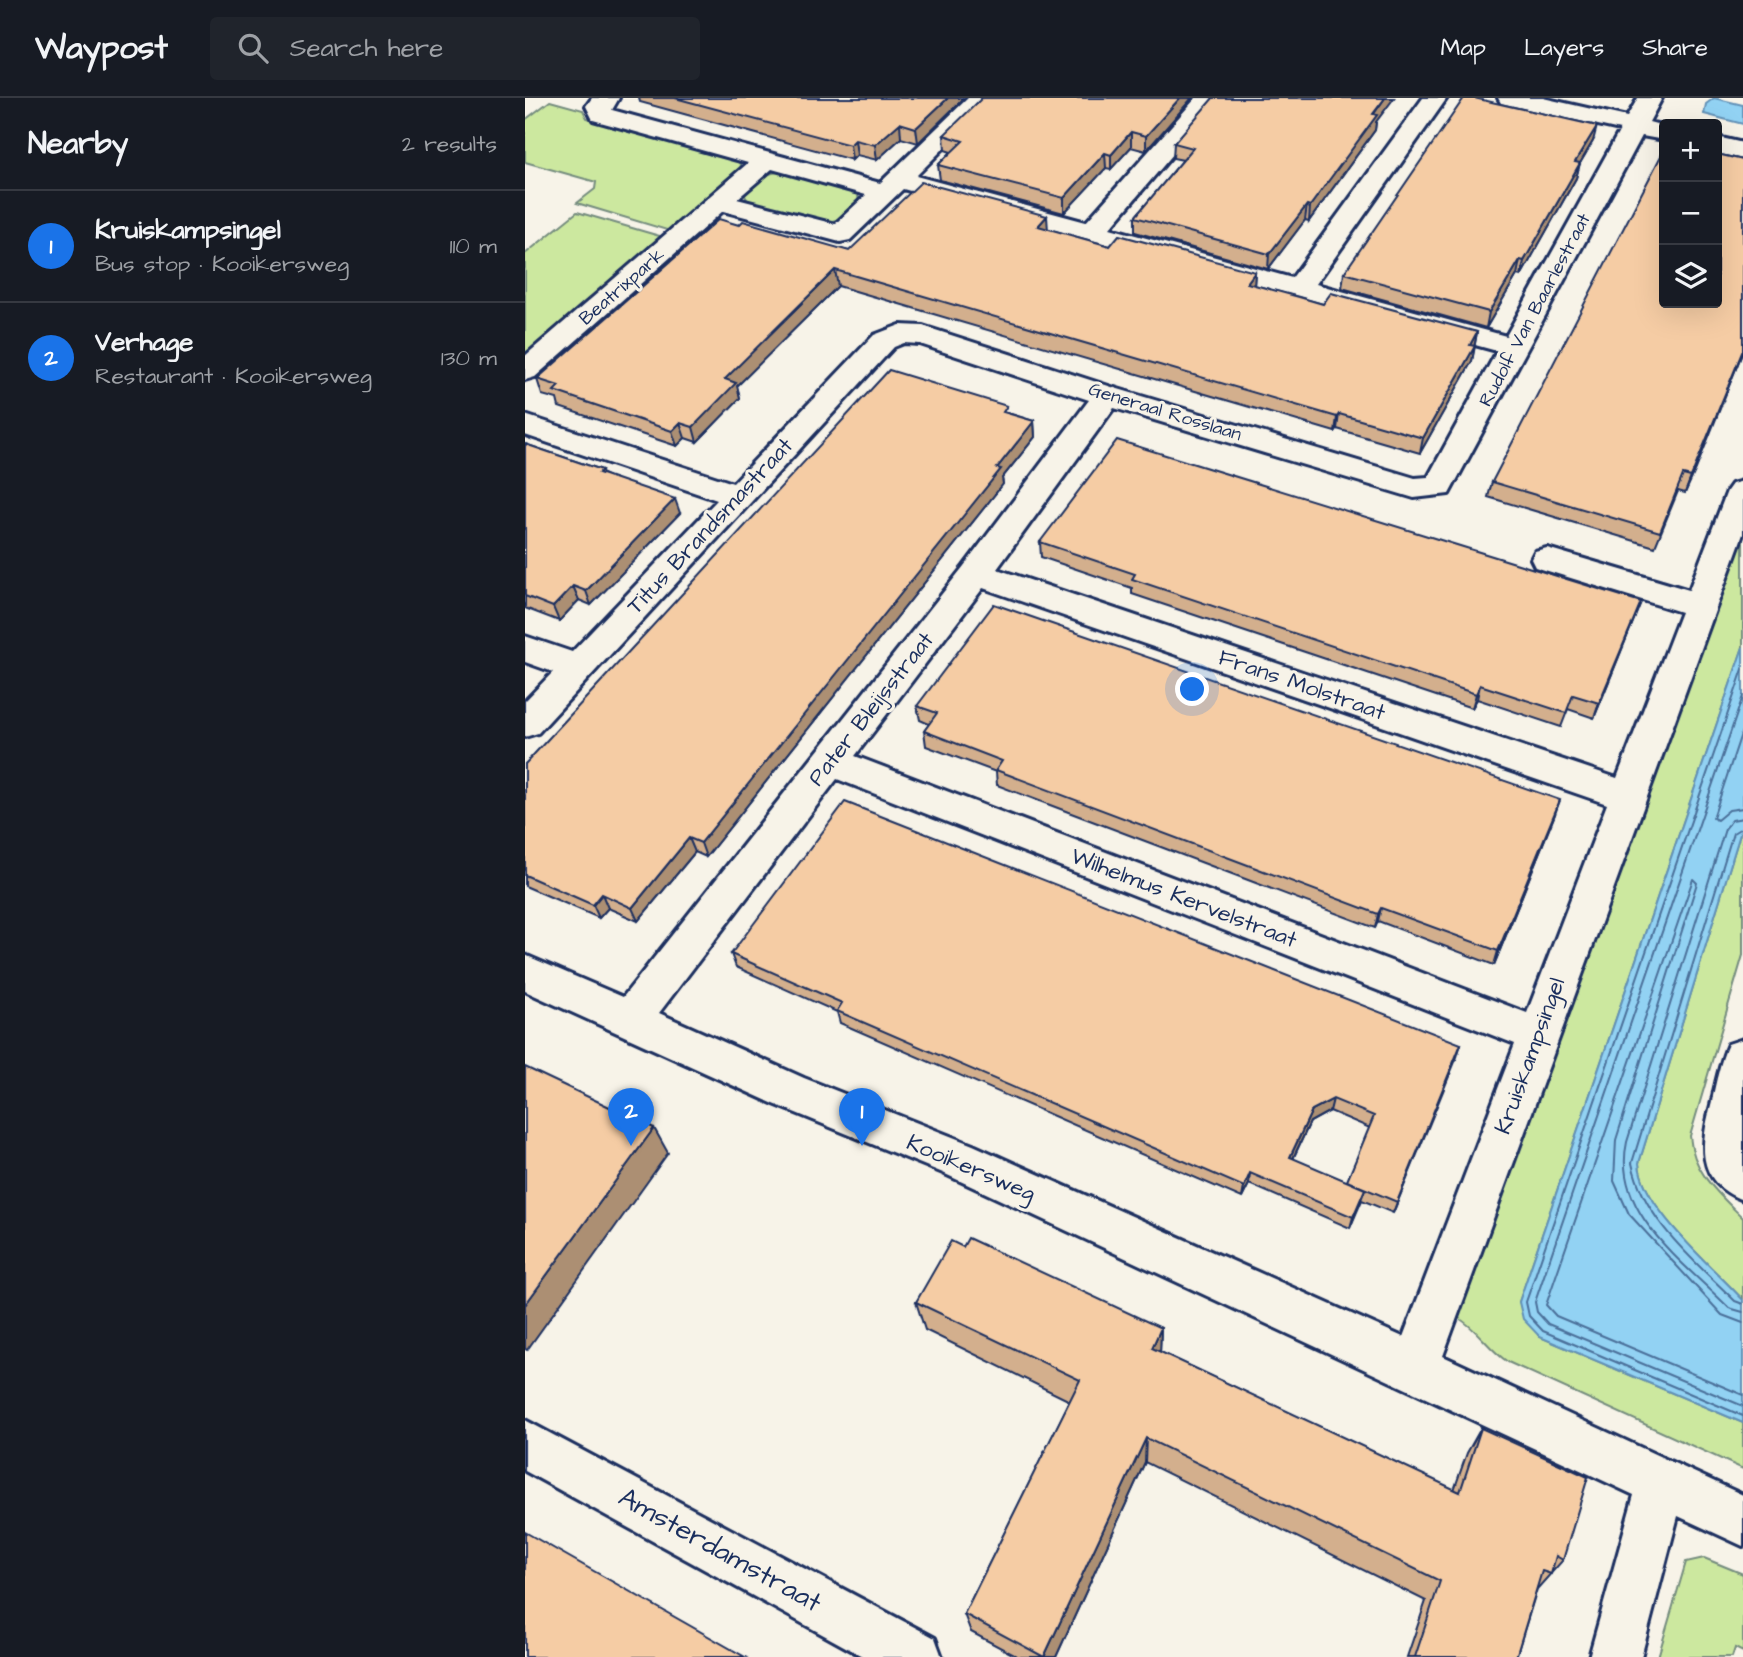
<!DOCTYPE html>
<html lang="en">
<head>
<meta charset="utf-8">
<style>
	:root { --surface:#171b24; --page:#20242c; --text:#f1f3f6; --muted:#9ea1a6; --line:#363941; --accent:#1a73e8 }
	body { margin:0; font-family:"Architects Daughter",sans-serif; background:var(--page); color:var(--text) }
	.controls { position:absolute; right:21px; top:21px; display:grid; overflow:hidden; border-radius:7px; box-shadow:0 7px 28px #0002 }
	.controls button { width:63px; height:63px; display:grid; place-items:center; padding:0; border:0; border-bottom:2px solid var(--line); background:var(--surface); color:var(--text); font:35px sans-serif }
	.you { position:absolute; left:668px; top:592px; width:24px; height:24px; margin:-18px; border:5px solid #fff; border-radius:50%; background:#1a73e8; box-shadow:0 0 0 10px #1a73e833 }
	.badge { display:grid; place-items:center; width:46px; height:46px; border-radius:50%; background:var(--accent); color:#fff; font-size:23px; font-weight:700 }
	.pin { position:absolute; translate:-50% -58px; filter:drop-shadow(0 2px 4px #0008) }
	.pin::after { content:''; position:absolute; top:37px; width:24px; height:21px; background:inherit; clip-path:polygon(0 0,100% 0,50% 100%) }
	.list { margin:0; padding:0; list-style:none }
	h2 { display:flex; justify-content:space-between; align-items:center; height:91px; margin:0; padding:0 28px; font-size:30px }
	h2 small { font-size:23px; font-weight:400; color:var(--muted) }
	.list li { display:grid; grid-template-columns:46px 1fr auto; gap:21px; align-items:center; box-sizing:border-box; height:112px; padding:0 28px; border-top:2px solid var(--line) }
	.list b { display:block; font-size:26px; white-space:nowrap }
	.list p { margin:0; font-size:23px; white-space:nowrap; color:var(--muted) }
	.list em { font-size:23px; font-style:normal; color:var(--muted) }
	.icon { flex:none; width:38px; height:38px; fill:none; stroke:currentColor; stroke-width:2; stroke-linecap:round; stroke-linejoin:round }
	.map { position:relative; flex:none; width:1218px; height:1559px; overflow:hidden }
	header { display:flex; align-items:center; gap:42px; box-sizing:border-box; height:98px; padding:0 35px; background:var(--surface); border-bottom:2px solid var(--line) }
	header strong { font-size:33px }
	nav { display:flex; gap:38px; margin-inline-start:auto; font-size:24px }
	.search { width:490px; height:63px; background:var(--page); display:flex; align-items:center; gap:18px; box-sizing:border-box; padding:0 24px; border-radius:7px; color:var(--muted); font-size:26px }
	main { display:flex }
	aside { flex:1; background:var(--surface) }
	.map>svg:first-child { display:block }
	.green { fill:#cce89f; stroke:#748c7e; stroke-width:2 }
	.water { fill:#92d2f3; stroke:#6291b7; stroke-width:2 }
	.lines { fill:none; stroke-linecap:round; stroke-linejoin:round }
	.shore { stroke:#4b709a; stroke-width:2 }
	.minor-casing { stroke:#1b2f5e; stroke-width:6 }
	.minor { fill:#f7f3e8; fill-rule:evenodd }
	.wall { fill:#d3af8d; stroke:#1b2f5e; stroke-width:2; fill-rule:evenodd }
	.shaded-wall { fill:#ac8f73; stroke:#1b2f5e; stroke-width:2 }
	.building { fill:#f5cca4; stroke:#1b2f5e; stroke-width:2 }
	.labels { text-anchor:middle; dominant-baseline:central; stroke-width:6; stroke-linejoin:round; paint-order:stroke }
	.far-street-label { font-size:19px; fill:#1b2f5e; stroke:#f7f3e8 }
	.street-label { font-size:23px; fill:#1b2f5e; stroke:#f7f3e8 }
	.near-street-label { font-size:28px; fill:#1b2f5e; stroke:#f7f3e8 }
</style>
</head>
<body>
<header>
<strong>Waypost</strong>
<div class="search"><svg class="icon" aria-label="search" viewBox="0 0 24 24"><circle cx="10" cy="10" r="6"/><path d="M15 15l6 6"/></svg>Search here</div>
<nav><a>Map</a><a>Layers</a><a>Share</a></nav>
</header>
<main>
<aside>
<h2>Nearby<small>2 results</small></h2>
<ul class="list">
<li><span class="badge">1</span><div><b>Kruiskampsingel</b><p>Bus stop · Kooikersweg</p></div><em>110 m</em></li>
<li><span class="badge">2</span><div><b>Verhage</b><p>Restaurant · Kooikersweg</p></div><em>130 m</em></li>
</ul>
</aside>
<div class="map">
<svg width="1218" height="1559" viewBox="0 0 1218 1559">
	<rect width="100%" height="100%" fill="#f7f3e8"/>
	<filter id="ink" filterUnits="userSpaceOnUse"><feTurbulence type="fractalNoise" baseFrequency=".0143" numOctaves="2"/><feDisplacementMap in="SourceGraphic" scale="14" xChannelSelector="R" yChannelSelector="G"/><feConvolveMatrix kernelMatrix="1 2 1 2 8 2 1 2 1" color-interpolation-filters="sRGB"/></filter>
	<g filter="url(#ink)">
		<!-- green -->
		<g class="green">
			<path d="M25,3L58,12L62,20L210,61L216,67L214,74L145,133L52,105L70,91L71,84L0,64V22Z"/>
			<path d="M253,74L326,93L333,97L334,106L321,119L304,124L223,103L219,96C224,83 240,76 253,74Z"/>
			<path d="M52,114L138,139L0,259V156Z"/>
			<path d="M1218,430V549L994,1204L1015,1239L1218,1325V1371L983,1264C963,1251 953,1231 932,1219Z"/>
			<path d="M1218,726V857L1165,1038C1168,1075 1194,1096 1218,1120V1202C1188,1169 1116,1109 1114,1065Z"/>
			<path d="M1179,1460L1218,1476V1554L1210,1550L1207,1559H1133L1161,1464Z"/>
		</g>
		<!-- water -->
		<g class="water">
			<path d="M1189,0L1218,7V26L1179,16L1181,6Z"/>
			<path d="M1218,549V726L1114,1065C1116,1109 1188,1169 1218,1202V1325L1015,1239L998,1221L994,1204Z"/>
		</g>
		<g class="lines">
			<!-- shore -->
			<g class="shore">
				<path d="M1218,571L1001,1204L1004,1218L1018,1233L1218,1318"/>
				<path d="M1218,598L1010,1204L1012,1214L1023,1226L1218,1308"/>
				<path d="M1218,630L1188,720L1192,722L1204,712L1218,710"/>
				<path d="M1218,720L1207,722L1200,731L1102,1044C1086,1115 1160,1165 1204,1210L1218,1214"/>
				<path d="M1218,729L1208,735L1107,1065C1119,1123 1170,1163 1210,1203L1218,1206"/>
				<path d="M1218,1225L1197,1217L1104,1116L1089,1083L1091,1042L1172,785L1168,781L1021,1207L1031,1218L1218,1297"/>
			</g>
			<defs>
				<g id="minor">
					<path d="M67,0H94L87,12L355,85L443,0H469L391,78L561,124L671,0H696L585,130L767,180L898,0H922L791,186L981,238L1095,32L976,5L973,0H1018L1102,19L1113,0H1137L1124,24L1139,28V42L1117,38L924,396L889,400L589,310L472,471L1092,680L1156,514L1010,469L1006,461L1010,453L1022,450L1164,492L1202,393L1207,386L1218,383V436L918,1258L1218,1397V1448L1153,1418L1116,1559H1064L1109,1397L418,1075L249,1006L0,893V857L98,899L439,468L564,302L395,246L379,245L369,249L13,635L0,639V603L28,574L0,564V538L47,554L192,402L0,337V317L208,385L349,237L375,227L398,228L593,291L890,380L903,379L972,253L378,91L325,142L315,144L198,113L10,279L0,282V258L223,65L68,22L61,8ZM247,71L341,97L310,126L212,101ZM458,490L1082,706L1002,915L330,658ZM312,681L990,946L878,1239L448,1047L279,980L134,915Z"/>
					<path d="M1192,39L1218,45V61L1192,55Z"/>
					<path d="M1218,941V1102C1169,1083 1176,1045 1187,1003C1191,984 1195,964 1203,946Z"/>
					<path d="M0,1322L410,1540L417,1559H339L0,1373Z"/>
				</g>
			</defs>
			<!-- minor casing -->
			<use href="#minor" class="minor-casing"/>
			<!-- minor -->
			<use href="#minor" class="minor"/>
		</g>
		<!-- wall -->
		<g class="wall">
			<path d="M114,0H439L393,45L376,40L352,62L332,57L327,62L115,4Z"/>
			<path d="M667,0L621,53L606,49L586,71L581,70L539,115L415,82L413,67L426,54L420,52L419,37Z"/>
			<path d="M851,24L850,32L784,123L780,122L743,171L610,134V119L658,62L648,60L649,45Z"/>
			<path d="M1068,43L1055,65L1051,80L996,178L992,177L961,230L817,190L819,175Z"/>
			<path d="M214,127L324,153L523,131L585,148L730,174L729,187L798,206L952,234L947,263L895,355L812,331L810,334L313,188L212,288L215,300L172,344L160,340L152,348L34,309L32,301L17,297L12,281Z"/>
			<path d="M1218,253L1160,395L1153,393L1130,449L963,399L967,384Z"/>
			<path d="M483,315L509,323L510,339L477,380L478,386L181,759L170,754L113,823L83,810L74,820L0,788V666Z"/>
			<path d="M0,346L77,372L78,376L155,415L66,507L54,502L34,523L0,510Z"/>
			<path d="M515,444L1110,519L1069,620L1043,611L1036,629L952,601L947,610L607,496V490L516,459Z"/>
			<path d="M392,608L1030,716L969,867L853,823L850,830L472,687L471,674L401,648L399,633L404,626L395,622Z"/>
			<path d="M206,856L936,946L868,1115L837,1102L825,1130L724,1086L717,1100L315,925L312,914L211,869ZM805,1013L845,1030L822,1084L768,1061L785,1024Z"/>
			<path d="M438,1149L636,1230L635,1254L929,1392L942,1355L956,1330L1038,1462L1012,1491L991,1559H882L901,1503L620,1364L531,1559H493L446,1534L439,1516L545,1303L400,1232L391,1204Z"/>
		</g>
		<!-- shaded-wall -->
		<g class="shaded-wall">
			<path d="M423,0H439L393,45L391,30Z"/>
			<path d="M655,0H667L621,53V38Z"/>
			<path d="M860,0H869L851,24L850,32L784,123L785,108Z"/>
			<path d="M375,25L376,40L352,62L350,47Z"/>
			<path d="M1072,28L1068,43L1047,79L1050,64Z"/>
			<path d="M606,34V49L586,71V57Z"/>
			<path d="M330,42L332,57L327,62L325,47Z"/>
			<path d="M580,55L581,70L539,115V100Z"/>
			<path d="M1055,65L1051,80L996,178L999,163Z"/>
			<path d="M782,107L780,122L743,171L744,156Z"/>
			<path d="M522,118L523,133L513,128Z"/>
			<path d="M995,162L992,177L961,230L964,214Z"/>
			<path d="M310,172L313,188L212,288L215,300L172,344L168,329L200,281Z"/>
			<path d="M730,174L729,189L722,185Z"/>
			<path d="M952,234L949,250L945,247Z"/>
			<path d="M950,248L947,263L895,355L898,340Z"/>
			<path d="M1218,253L1171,371L1160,395L1166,379Z"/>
			<path d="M814,316L812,331L810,334L812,319Z"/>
			<path d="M509,323L510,339L477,380L478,386L181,759L176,745Z"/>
			<path d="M155,325L160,340L152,348L147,333Z"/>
			<path d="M150,401L155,415L66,507L61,493Z"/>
			<path d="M48,488L54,502L34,523L28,509Z"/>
			<path d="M1116,504L1110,519L1069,620L1074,605Z"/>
			<path d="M955,587L952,601L947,610L951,596Z"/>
			<path d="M1035,702L1030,716L969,867L973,853Z"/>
			<path d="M164,740L170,754L113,823L107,810Z"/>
			<path d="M77,796L83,810L74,820L68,807Z"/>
			<path d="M856,810L853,823L850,830L853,816Z"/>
			<path d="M936,946L932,959L868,1115L872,1104Z"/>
			<path d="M808,1001L805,1013L785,1024L763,1071L765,1059L787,1012Z"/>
			<path d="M129,1030L143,1055L2,1252L0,1251V1207Z"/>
			<path d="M725,1075L724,1086L717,1100L719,1089Z"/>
			<path d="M840,1091L836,1102L825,1130L828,1119Z"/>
			<path d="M636,1230L635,1258L627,1250Z"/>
			<path d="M621,1340L620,1364L531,1559H519Z"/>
		</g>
		<!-- building -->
		<g class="building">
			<path d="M150,0H423L391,30L375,25L350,47L330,42L325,47Z"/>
			<path d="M457,0H655L621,38L606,34L586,57L580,55L539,100L413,67L438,43L419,37Z"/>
			<path d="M688,0H860L848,16L852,17L785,108L782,107L744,156L610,119L668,50L649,45Z"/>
			<path d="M939,0H949L1072,28L1050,64L1055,65L999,163L995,162L964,214L819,175Z"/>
			<path d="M1139,52V205H1192V56L1218,62V252L1166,379L1158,377L1135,434L967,384Z"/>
			<path d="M396,84L522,118L513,128L585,148L594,137L730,174L722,185L774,199L798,206L806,195L952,234L945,247L950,248L898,340L814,316L812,319L310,172L200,281L211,285L168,329L155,325L147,333L29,293L34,288L12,281L194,121L214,127L218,123L324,153Z"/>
			<path d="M364,272L482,308L478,314L509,323L472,370L476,371L176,745L164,740L107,810L77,796L68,807L0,777V666Z"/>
			<path d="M592,342L1116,504L1074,605L1048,597L1041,615L955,587L951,596L607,481L610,476L515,444Z"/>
			<path d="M0,346L77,372L74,375L150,401L61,493L48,488L28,509L0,498Z"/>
			<path d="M469,506L1035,702L973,853L856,810L853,816L471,672L477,663L399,633L412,615L392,608Z"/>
			<path d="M320,704L936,946L872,1104L822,1083L849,1018L808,1001L787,1012L765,1059L840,1091L828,1119L725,1075L719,1089L312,913L317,905L206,856Z"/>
			<path d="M0,969L129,1030L0,1207Z"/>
			<path d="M443,1140L636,1230L627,1250L935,1394L956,1330L1063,1379L1038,1462L1031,1458L1026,1476L1017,1473L991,1559H890L915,1483L621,1340L519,1559L439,1516L555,1282L391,1204L426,1143L438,1149Z"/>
			<path d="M0,1434L220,1559H0Z"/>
		</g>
	</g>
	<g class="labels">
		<!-- far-street labels -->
		<g class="far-street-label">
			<text transform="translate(97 189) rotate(-41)">Beatrixpark</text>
			<text transform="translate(1010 212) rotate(-62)">Rudolf Van Baarlestraat</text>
			<text transform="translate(640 314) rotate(17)">Generaal Rosslaan</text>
		</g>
		<!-- street labels -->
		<g class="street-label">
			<text transform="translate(185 428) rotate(-47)">Titus Brandsmastraat</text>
			<text transform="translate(777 587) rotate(19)">Frans Molstraat</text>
			<text transform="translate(346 611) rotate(-52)">Pater Bleijsstraat</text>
			<text transform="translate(659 800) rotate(21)">Wilhelmus Kervelstraat</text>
			<text transform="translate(1005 958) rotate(-70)">Kruiskampsingel</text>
			<text transform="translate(446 1070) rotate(23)">Kooikersweg</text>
		</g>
		<!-- near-street labels -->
		<g class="near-street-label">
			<text transform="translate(195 1452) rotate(29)">Amsterdamstraat</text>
		</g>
	</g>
</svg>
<div class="controls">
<button>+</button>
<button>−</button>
<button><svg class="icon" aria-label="layers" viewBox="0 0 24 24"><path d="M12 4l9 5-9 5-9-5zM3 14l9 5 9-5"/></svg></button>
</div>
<div class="you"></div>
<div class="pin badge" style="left:337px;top:1048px">1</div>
<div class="pin badge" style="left:106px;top:1048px">2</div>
</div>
</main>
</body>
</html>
